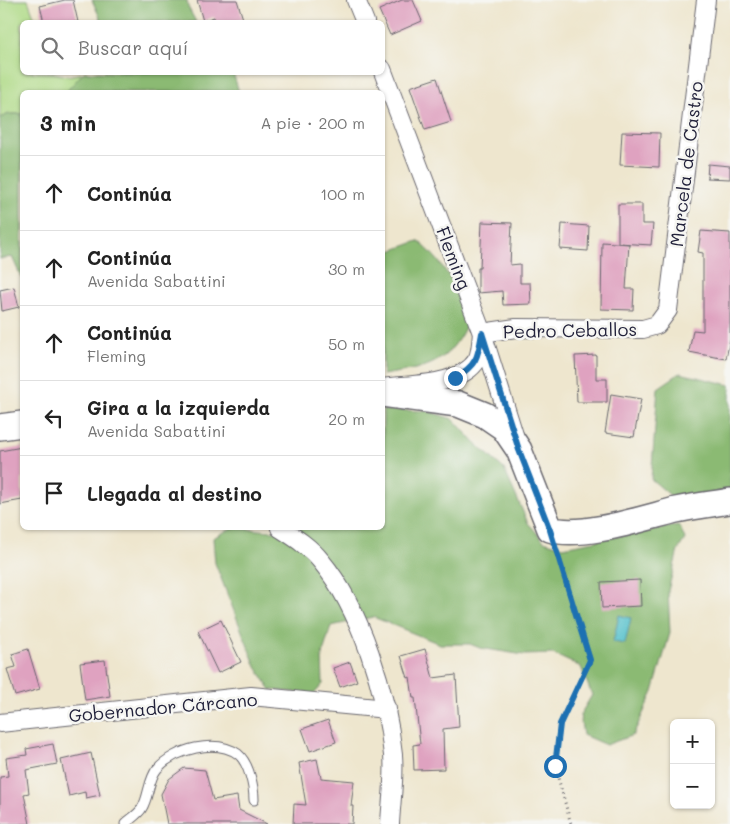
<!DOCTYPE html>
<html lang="es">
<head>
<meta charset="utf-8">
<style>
	:root { --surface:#fff; --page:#f6f6f6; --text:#222; --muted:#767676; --line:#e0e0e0 }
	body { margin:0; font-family:Mali,sans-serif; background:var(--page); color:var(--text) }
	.controls { position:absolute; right:15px; bottom:15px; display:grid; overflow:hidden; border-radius:8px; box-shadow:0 1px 4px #0004 }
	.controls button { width:45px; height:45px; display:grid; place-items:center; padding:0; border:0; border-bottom:1px solid var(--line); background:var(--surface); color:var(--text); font:25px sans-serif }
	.stop { position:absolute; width:15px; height:15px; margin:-11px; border:4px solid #1f6fb2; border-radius:50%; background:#fff }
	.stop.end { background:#1f6fb2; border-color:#fff; box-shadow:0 1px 5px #0008 }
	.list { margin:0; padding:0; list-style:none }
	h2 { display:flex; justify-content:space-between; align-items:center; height:65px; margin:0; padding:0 20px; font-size:21px }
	h2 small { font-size:16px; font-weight:400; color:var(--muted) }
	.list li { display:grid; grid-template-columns:32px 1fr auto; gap:15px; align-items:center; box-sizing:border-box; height:75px; padding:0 20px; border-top:1px solid var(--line) }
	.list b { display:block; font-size:19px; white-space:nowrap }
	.list p { margin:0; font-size:16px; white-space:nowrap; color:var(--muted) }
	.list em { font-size:16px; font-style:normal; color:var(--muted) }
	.icon { flex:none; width:28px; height:28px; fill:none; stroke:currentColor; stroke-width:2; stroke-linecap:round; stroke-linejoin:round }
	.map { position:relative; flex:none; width:730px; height:824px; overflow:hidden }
	.search { position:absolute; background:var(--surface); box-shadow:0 1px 4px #0004; left:20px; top:20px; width:365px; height:55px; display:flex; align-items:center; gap:12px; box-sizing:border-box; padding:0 18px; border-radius:8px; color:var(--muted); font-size:19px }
	.panel { position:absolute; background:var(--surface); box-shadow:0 1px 4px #0004; left:20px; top:90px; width:365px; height:440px; border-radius:8px }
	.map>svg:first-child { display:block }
	.green { fill:#afda86; stroke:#687e60 }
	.forest { fill:#8bba73; stroke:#566e57 }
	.water { fill:#54c1cc; stroke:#3b7284 }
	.building { fill:#dfa2c0 }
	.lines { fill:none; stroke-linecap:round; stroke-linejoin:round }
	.lane-casing { stroke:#69676e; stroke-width:11 }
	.street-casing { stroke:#69676e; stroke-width:20 }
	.secondary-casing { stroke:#69676e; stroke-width:28 }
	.path { stroke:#69676e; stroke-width:3; stroke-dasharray:1 4; stroke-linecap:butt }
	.lane { stroke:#fff; stroke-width:9 }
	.street { stroke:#fff; stroke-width:18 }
	.secondary { stroke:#fff; stroke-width:25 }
	.route { stroke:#1f6fb2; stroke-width:6 }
	.labels { text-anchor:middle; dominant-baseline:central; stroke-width:5; stroke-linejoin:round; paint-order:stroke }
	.street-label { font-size:18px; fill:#22223b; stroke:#f6f6f2 }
</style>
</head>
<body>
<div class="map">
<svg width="730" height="824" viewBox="0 0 730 824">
	<rect width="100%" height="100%" fill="#f6f6f2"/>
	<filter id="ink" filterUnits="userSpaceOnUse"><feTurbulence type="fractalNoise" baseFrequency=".02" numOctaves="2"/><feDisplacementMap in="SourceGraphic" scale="10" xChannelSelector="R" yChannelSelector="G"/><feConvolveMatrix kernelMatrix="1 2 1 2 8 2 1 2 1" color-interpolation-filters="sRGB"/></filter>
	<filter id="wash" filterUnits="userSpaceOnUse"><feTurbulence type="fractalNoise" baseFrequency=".0096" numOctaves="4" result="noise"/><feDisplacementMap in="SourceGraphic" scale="20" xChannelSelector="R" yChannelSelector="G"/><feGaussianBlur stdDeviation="1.12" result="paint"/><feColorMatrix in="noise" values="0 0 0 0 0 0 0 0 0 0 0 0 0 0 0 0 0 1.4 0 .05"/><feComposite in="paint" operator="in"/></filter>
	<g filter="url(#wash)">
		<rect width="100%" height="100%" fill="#eee6ce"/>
		<!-- green -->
		<path class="green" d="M0,0H28L36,22H22V72L54,73L67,76L84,73L66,92H22V114H9L0,118Z"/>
		<!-- forest -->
		<g class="forest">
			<path d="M92,0H187L188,7L196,22H102Z"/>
			<path d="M84,72L233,73L239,92H66Z"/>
			<path d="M9,114H22V279L12,257L0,259V118Z"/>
			<path d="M418,241C444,261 457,289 470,317C449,365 431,367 383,375L382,254Z"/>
			<path d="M680,373L730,385V491L677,501L651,479L658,388Z"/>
			<path d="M383,410L427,411L453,419L475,443L504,469L528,523L544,541L563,547L679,525L685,539L678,550L668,591L670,633L653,692L633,735L606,745L583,735L580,715L592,695L581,667L553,654L524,655L480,648L470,644H440L373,617L331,626L322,656L323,684L314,694L271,690L256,667L215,563L213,538L232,528L272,531L291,528H382Z"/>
		</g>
		<!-- water -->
		<path class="water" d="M619,615L631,618L625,644L613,642Z"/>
		<g id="blocks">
			<!-- building -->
			<g class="building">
				<path d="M65,0H73L78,22H44L40,6Z"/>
				<path d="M197,0H237L243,19L232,22H215L214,17L203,21Z"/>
				<path d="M402,0H413L422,21L390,35L379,10Z"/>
				<path d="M437,78L451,122L425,130L410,87Z"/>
				<path d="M622,132L660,133L659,167L620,165Z"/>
				<path d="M708,164L730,166V179L707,178Z"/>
				<path d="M618,204H642V224H653L651,245L618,243Z"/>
				<path d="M482,222L512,223L510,265L520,264V283H530L531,304L503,305L502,291L478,293V268H480Z"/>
				<path d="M562,224L589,226L588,251L560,249Z"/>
				<path d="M701,231L730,233V339L726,359L689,352L693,330L703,331V253L698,252Z"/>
				<path d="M602,242L629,244L626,289H634L633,310L601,309Z"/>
				<path d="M14,287L19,307L2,311L0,290Z"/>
				<path d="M596,355V379H607V402H577L575,356Z"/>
				<path d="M611,394L641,399L634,437L605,433Z"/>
				<path d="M22,447V500L0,504V451Z"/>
				<path d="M640,580L641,606L602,608L601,582Z"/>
				<path d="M221,620L241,662L218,673L198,631Z"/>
				<path d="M28,649L40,689L15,696L7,669L16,667L12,654Z"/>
				<path d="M425,649L433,678L456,675L459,727L443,729L444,769L414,770L413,745L420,744L415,698H413L410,677L408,678L401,656Z"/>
				<path d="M105,660L110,696L85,700L80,663Z"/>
				<path d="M350,662L357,681L340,687L333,668Z"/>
				<path d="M328,720L336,742L310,751L302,729Z"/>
				<path d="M53,744L57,764L26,770L29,793L24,794L30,824H0V777L8,776L6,758L27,755L26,749Z"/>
				<path d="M91,753L100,795L86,798L85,792L69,796L61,760Z"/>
				<path d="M317,759L321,778L354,781L351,806H353L352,824H293L294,804L306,805L299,763Z"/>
				<path d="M184,768L205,770L213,800L237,796L239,810L267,824H167L161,794L169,779Z"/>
			</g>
		</g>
	</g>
	<g filter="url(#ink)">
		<use href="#blocks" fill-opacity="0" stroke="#69676e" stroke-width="1"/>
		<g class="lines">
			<defs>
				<path id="lane" d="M125,824C130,819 139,814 142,808C149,797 148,780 157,769C174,749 216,738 238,754C249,763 254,787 254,800"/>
				<g id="street">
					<path d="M356,0L365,22"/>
					<path d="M382,69L482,333L515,438"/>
					<path d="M383,388C411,384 461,386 477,360C481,353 481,341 482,333L516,328L643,329L657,325L668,310L706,0"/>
					<path d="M280,528C294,537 310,547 321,561C361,609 387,694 393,755C395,778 391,802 390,824"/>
					<path d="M0,723L251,696L387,709"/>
				</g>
				<g id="secondary">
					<path d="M382,394L458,404L485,415L504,428L519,450L550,529C581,539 644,518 676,510C693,506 712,504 730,501"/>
					<path d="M0,427L22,424"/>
				</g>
			</defs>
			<!-- lane casing -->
			<use href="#lane" class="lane-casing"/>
			<!-- street casing -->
			<use href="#street" class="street-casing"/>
			<!-- secondary casing -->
			<use href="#secondary" class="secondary-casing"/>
			<!-- path -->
			<path class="path" d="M557,551L590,660L560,724L555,767L571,824"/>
			<!-- lane -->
			<use href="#lane" class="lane"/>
			<!-- street -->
			<use href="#street" class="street"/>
			<!-- secondary -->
			<use href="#secondary" class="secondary"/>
		</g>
	</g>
	<g class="lines" filter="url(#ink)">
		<!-- route -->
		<path class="route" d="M455,378C477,365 478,357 482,333L519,450L550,530L590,660L560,724L555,766"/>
	</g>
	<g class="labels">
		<!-- street labels -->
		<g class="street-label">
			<text transform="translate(686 164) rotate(-83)">Marcela de Castro</text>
			<text transform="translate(454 258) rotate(69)">Fleming</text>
			<text transform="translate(570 330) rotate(-1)">Pedro Ceballos</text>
			<text transform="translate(163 707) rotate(-5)">Gobernador Cárcano</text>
		</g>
	</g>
</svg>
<div class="controls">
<button>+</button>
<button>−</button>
</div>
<div class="stop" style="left:555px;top:766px"></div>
<div class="stop end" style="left:455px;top:378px"></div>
<div class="search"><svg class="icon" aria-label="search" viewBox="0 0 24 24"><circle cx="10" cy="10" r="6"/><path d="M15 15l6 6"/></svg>Buscar aquí</div>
<section class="panel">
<h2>3 min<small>A pie · 200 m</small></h2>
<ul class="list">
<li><svg class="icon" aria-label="ahead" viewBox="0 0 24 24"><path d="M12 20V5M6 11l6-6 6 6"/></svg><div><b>Continúa</b></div><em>100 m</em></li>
<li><svg class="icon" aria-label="ahead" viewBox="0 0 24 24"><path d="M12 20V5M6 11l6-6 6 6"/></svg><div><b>Continúa</b><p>Avenida Sabattini</p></div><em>30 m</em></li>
<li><svg class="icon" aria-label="ahead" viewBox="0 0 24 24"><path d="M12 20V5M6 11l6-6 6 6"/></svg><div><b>Continúa</b><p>Fleming</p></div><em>50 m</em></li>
<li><svg class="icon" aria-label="left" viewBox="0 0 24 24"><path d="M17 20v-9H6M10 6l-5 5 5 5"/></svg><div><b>Gira a la izquierda</b><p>Avenida Sabattini</p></div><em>20 m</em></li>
<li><svg class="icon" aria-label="arrive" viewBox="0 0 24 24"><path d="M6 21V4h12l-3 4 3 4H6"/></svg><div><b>Llegada al destino</b></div></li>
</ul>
</section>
</div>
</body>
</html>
